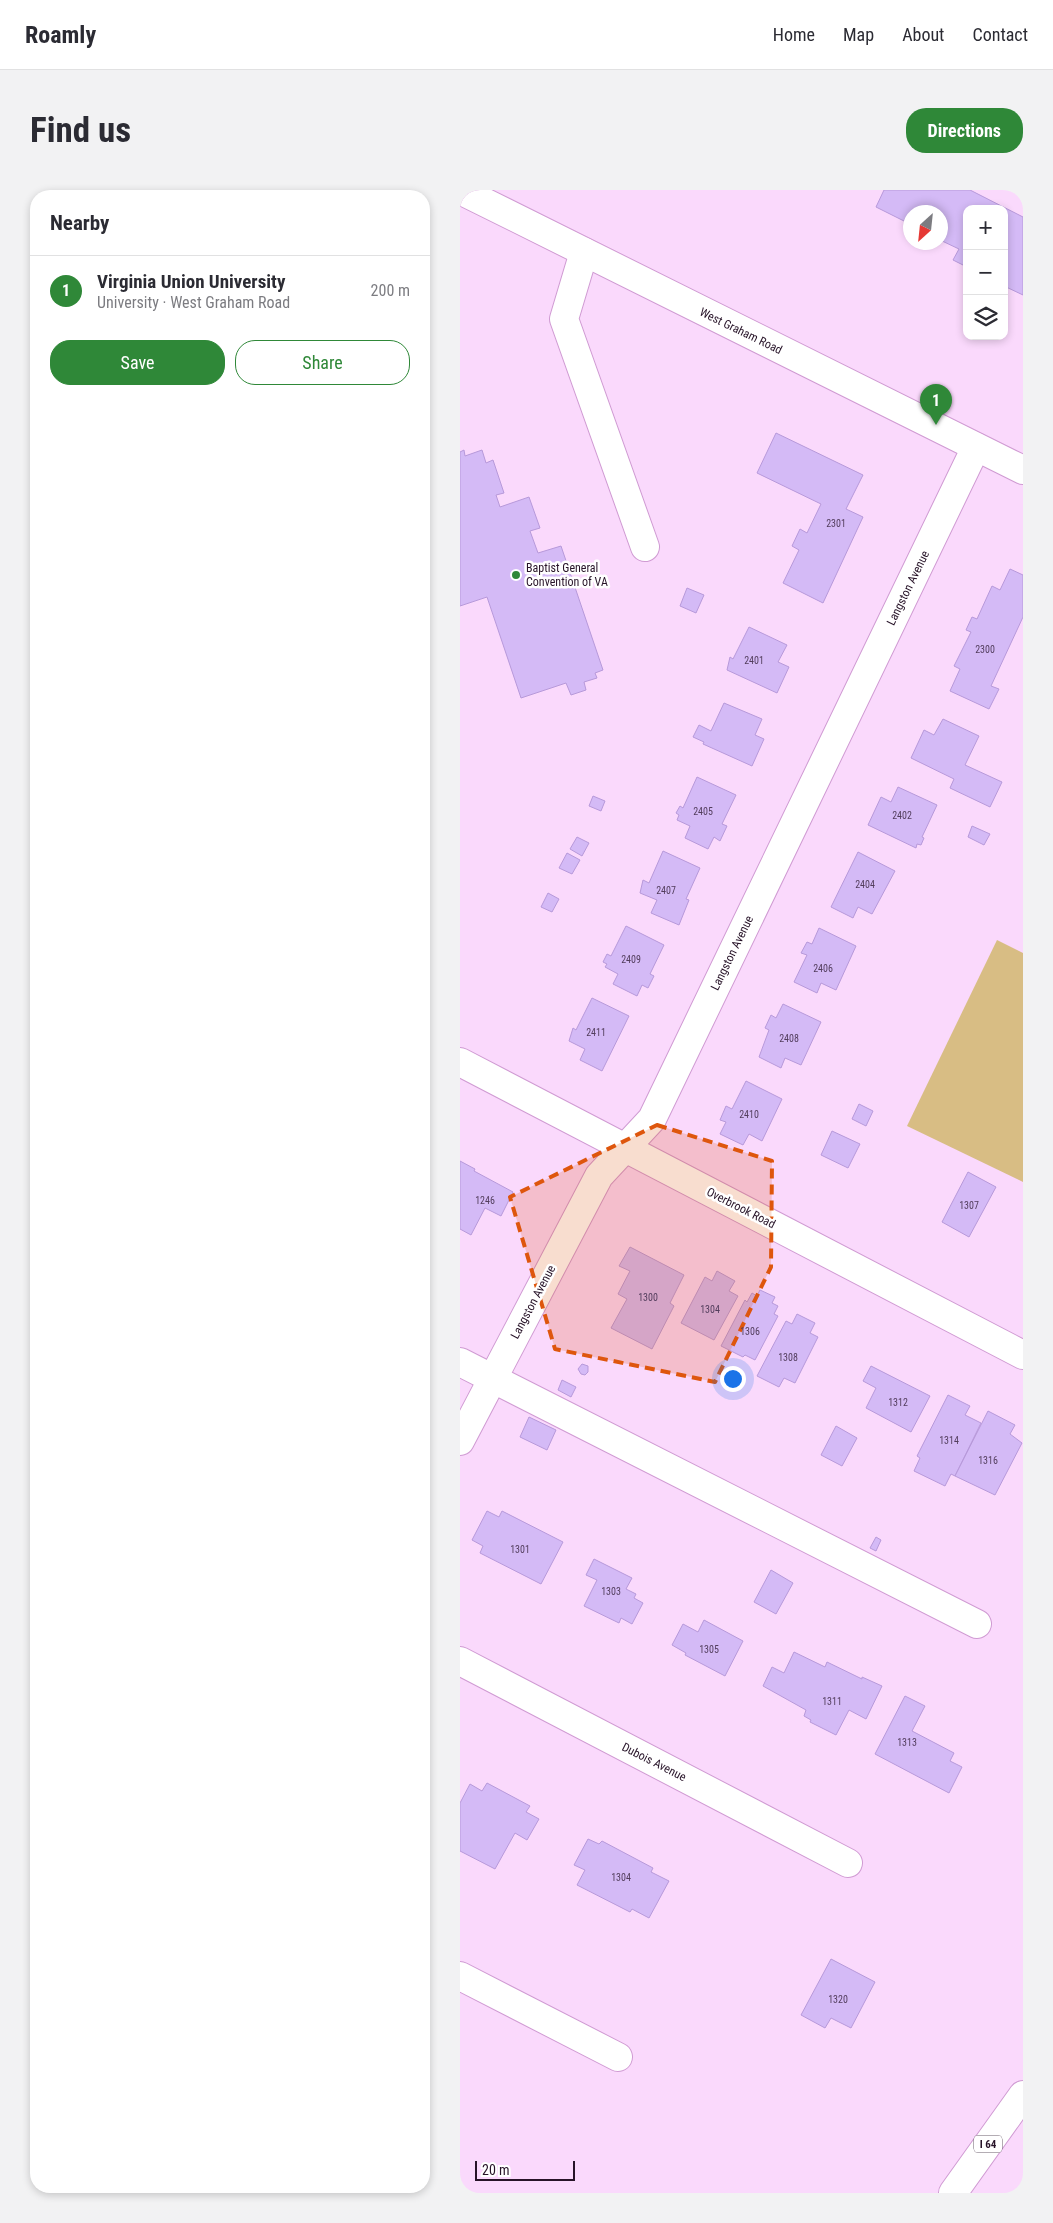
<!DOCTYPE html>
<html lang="en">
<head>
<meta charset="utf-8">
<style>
	:root { --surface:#fff; --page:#f2f2f3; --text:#2b2b33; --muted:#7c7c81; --line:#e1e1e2; --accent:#2f8838 }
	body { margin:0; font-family:"Roboto Condensed",sans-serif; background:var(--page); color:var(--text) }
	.controls { position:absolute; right:15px; top:15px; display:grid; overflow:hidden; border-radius:10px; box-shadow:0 2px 8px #0003 }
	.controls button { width:45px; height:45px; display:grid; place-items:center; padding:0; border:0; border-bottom:1px solid var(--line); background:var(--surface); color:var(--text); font:25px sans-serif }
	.compass { position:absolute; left:443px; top:15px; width:45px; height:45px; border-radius:50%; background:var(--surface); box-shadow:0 2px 8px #0003; rotate:207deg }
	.scale { position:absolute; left:15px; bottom:12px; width:100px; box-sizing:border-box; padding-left:5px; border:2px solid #271328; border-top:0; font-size:14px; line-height:18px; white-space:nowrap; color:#271328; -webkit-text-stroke:4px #fff; paint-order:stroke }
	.you { position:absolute; left:272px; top:1188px; width:18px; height:18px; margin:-12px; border:4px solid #fff; border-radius:50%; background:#1a73e8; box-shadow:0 0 0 8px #1a73e833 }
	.badge { display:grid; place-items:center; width:32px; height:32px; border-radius:50%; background:var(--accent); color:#fff; font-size:16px; font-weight:700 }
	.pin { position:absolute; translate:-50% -41px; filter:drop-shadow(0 1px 2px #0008) }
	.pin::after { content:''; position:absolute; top:26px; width:18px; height:15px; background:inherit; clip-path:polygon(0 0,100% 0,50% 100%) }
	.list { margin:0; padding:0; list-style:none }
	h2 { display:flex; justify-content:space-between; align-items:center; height:65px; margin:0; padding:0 20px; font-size:21px }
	h2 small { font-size:16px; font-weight:400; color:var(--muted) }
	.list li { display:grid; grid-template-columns:32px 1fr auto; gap:15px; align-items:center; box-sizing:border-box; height:70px; padding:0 20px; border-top:1px solid var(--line) }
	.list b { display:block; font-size:19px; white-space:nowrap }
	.list p { margin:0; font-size:16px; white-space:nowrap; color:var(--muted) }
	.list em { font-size:16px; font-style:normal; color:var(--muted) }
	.actions { display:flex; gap:10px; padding:15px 20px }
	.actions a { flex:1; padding:11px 0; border:1px solid var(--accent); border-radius:20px; text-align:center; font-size:18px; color:var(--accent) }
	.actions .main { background:var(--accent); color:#fff }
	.icon { flex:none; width:28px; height:28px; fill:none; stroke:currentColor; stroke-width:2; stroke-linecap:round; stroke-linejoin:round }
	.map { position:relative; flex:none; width:563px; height:2003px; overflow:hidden; border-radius:20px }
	header { display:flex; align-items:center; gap:30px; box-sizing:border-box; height:70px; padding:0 25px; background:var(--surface); border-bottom:1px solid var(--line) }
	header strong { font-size:24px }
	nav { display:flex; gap:28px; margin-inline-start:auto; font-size:18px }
	.intro { display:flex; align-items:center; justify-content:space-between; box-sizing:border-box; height:120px; padding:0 30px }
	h1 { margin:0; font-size:35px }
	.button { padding:12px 22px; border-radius:20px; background:var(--accent); color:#fff; font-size:18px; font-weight:700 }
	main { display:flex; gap:30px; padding:0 30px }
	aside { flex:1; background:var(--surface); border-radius:20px; box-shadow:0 2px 8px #0003 }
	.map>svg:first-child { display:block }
	.green { fill:#d8bd84 }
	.building { fill:#d4baf6; stroke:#b799da }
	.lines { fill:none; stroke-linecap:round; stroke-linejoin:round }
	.minor-casing { stroke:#d09bd3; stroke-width:30 }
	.highway-casing { stroke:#d09bd3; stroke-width:30 }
	.minor { stroke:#fff; stroke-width:28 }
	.highway { stroke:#fff; stroke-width:28 }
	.marked { fill:#de560d; fill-opacity:0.2; stroke:#de560d; stroke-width:4; stroke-dasharray:10 6; stroke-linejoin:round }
	.poi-dot { fill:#2f8838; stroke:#fff; stroke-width:2 }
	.labels { text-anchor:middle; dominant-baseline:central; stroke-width:5; stroke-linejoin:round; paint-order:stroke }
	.number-label { font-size:10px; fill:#523d5c }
	.shield { fill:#fff; stroke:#685a68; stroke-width:1 }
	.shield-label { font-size:11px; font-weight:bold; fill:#271328 }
	.street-label { font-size:12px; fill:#271328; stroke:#fff }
	.poi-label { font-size:12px; fill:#271328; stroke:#fff; text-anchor:start }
</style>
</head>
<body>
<header>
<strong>Roamly</strong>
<nav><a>Home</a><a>Map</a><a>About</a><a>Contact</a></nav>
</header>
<div class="intro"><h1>Find us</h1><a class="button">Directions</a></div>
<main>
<aside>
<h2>Nearby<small></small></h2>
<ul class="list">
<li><span class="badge">1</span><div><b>Virginia Union University</b><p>University · West Graham Road</p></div><em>200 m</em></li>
</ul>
<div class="actions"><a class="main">Save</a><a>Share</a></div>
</aside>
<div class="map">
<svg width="563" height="2003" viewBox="0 0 563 2003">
	<rect width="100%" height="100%" fill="#fad9fc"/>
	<!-- green -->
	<path class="green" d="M537,750L563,763V992L447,936Z"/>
	<!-- building -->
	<g class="building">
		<path d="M424,0H510L563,27V105L544,96V19H507V77L493,70L499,59L480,50V22H450V34L416,17Z"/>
		<path d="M316,243L403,285L386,319L403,327L363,413L323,393L339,360L332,356L340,339L347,343L361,314L297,283Z"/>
		<path d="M4,260L5,266L22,260L26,273L33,270L44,303L36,305L40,317L69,307L80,338L70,341L78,363L101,356L143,480L135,483L137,488L124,492L126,500L111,505L106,493L61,508L27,407L0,416V262Z"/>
		<path d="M550,379L563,385V427L531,496L539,499L529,519L490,501L500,479L494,476L511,442L506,440L512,427L517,429L532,396L540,400Z"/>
		<path d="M227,398L244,405L236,423L220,416Z"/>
		<path d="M289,437L327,455L318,472L329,477L317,503L267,480L270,467L273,469Z"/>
		<path d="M264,513L302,529L295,545L304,549L292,576L243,554L244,552L233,547L239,535L251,541Z"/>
		<path d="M483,529L519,546L505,575L542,592L530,617L490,598L494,589L451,568L464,540L474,545Z"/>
		<path d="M237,587L276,605L262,634L267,636L260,651L254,647L248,659L225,648L230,636L217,630L219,625L216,623L220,616L223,618Z"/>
		<path d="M438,597L477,615L462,647L464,648L461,655L457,654L456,658L408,635L421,607L431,612Z"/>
		<path d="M133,606L145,611L141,621L129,616Z"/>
		<path d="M512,636L530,644L524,655L508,647Z"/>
		<path d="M117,647L129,653L122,666L110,659Z"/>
		<path d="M203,661L240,678L226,709L229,710L219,735L191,723L197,710L180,703L183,690L189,693Z"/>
		<path d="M398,662L435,681L412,724L398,717L393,728L371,717Z"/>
		<path d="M107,663L120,670L112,684L99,678Z"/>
		<path d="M88,703L99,709L92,722L81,717Z"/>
		<path d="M166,736L204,755L190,784L194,786L188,798L182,795L177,806L153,794L158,784L145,777L147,774L143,772L147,764L151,766Z"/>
		<path d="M359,738L396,756L376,800L361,793L357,803L334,792L347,765L341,763L347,752L352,754Z"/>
		<path d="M132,808L169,826L142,881L120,870L125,859L109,851L113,838L116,840Z"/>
		<path d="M323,814L361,832L341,875L325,868L321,878L299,867L309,840L305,838L311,825L316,828Z"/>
		<path d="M286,891L322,909L302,951L289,944L283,955L260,944L266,932L260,930L266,916L272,919Z"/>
		<path d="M399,914L413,921L406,936L392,929Z"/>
		<path d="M372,941L400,954L388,978L361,965Z"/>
		<path d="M0,971L15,979L14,981L53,1002L41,1026L25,1018L11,1045L0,1039Z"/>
		<path d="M508,982L536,997L509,1047L482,1032Z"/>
		<path d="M170,1057L224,1085L210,1113L214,1116L192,1159L151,1138L167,1109L158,1104L170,1081L159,1076Z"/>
		<path d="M257,1081L275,1091L269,1101L278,1106L254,1150L221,1133L245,1087L252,1091Z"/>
		<path d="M300,1100L315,1107L312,1113L318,1116L314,1124L318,1126L295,1170L285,1165L283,1167L261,1156L285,1110L287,1112L292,1103L297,1106Z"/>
		<path d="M337,1124L355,1133L350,1143L358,1147L335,1193L324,1188L319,1197L297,1186L326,1131L332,1134Z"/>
		<path d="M122,1174L128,1176V1182L125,1185L121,1184L118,1179Z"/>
		<path d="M411,1176L470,1206L451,1242L406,1218L416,1198L403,1191Z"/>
		<path d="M102,1190L116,1197L111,1207L98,1200Z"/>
		<path d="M488,1205L510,1216L505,1225L521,1233L495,1286L491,1284L485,1296L454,1281L460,1268L457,1266Z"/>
		<path d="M528,1221L555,1235L550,1244L562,1253L535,1305L495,1286Z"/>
		<path d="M69,1227L96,1240L87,1260L60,1247Z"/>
		<path d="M376,1236L397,1248L382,1276L361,1265Z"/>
		<path d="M27,1321L39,1327L42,1321L103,1352L81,1394L20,1363L23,1356L12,1350Z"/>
		<path d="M416,1347L421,1350L416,1361L410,1358Z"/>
		<path d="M134,1369L172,1388L166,1399L176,1404L174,1408L183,1413L172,1434L161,1428L159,1433L124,1416L137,1390L126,1385Z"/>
		<path d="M311,1380L333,1393L316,1424L294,1412Z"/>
		<path d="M244,1430L283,1451L265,1486L225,1465L226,1463L212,1455L223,1434L238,1442Z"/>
		<path d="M334,1462L365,1477L367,1472L402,1489V1487L422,1496L406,1529L389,1520L376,1545L350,1532L351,1530L344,1526L346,1520L303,1496L312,1477L324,1483Z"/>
		<path d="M445,1506L465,1516L452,1541L494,1563L490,1571L502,1577L489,1603L415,1564Z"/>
		<path d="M27,1593L70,1616L66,1622L79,1629L67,1650L55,1643L35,1679L0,1661V1613L10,1594L22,1601Z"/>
		<path d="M128,1649L139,1654L142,1651L193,1678L191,1682L209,1691L189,1728L172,1719L170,1722L117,1695L125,1680L114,1675Z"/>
		<path d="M371,1769L415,1792L391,1838L371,1828L365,1838L341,1825Z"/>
	</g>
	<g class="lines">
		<defs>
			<g id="minor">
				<path d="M0,0L563,280"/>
				<path d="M124,62L104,129L185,357"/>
				<path d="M0,872L563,1165"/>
				<path d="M0,1172L517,1434"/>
				<path d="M0,1251L139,986L192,929L516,257"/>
				<path d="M0,1471L388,1673"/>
				<path d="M0,1786L158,1867"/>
			</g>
			<path id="highway" d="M493,2003L563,1905"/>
		</defs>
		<!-- minor casing -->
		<use href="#minor" class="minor-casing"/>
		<!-- highway casing -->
		<use href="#highway" class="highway-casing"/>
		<!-- minor -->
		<use href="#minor" class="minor"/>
		<!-- highway -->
		<use href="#highway" class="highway"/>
	</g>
	<!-- marked area -->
	<path class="marked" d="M197,935L312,971L311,1077L255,1192L95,1159L50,1007Z"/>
	<!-- markers -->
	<circle class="poi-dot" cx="56" cy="385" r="5"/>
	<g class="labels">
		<!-- number labels -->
		<g class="number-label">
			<text x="376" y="333">2301</text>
			<text x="525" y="459">2300</text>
			<text x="294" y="470">2401</text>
			<text x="243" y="621">2405</text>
			<text x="442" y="625">2402</text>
			<text x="405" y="694">2404</text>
			<text x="206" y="700">2407</text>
			<text x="171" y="769">2409</text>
			<text x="363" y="778">2406</text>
			<text x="136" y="842">2411</text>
			<text x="329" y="848">2408</text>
			<text x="289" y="924">2410</text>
			<text x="25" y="1010">1246</text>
			<text x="509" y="1015">1307</text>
			<text x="188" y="1107">1300</text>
			<text x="250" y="1119">1304</text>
			<text x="290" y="1141">1306</text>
			<text x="328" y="1167">1308</text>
			<text x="438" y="1212">1312</text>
			<text x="489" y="1250">1314</text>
			<text x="528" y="1270">1316</text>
			<text x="60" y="1359">1301</text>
			<text x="151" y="1401">1303</text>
			<text x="249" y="1459">1305</text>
			<text x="372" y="1511">1311</text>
			<text x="447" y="1552">1313</text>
			<text x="161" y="1687">1304</text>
			<text x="378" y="1809">1320</text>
		</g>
		<!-- shield labels -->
		<rect class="shield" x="514" y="1945.5" width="28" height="17" rx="4"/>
		<g class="shield-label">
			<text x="528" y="1954">I 64</text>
		</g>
		<!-- street labels -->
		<g class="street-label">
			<text transform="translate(281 141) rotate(26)">West Graham Road</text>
			<text transform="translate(448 398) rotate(-64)">Langston Avenue</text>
			<text transform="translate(272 763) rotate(-64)">Langston Avenue</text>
			<text transform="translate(281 1018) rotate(27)">Overbrook Road</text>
			<text transform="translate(73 1112) rotate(-62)">Langston Avenue</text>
			<text transform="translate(194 1572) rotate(27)">Dubois Avenue</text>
		</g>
		<!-- poi labels -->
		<g class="poi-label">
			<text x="66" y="378">Baptist General<tspan x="66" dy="14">Convention of VA</tspan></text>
		</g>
	</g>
</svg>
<div class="controls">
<button>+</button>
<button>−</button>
<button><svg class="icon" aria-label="layers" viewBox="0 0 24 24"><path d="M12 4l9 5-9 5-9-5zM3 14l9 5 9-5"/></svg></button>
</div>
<svg class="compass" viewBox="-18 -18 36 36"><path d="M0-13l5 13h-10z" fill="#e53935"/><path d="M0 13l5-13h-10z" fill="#7c7c81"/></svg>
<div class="scale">20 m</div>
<div class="you"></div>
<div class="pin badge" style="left:476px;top:235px">1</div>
</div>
</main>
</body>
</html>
